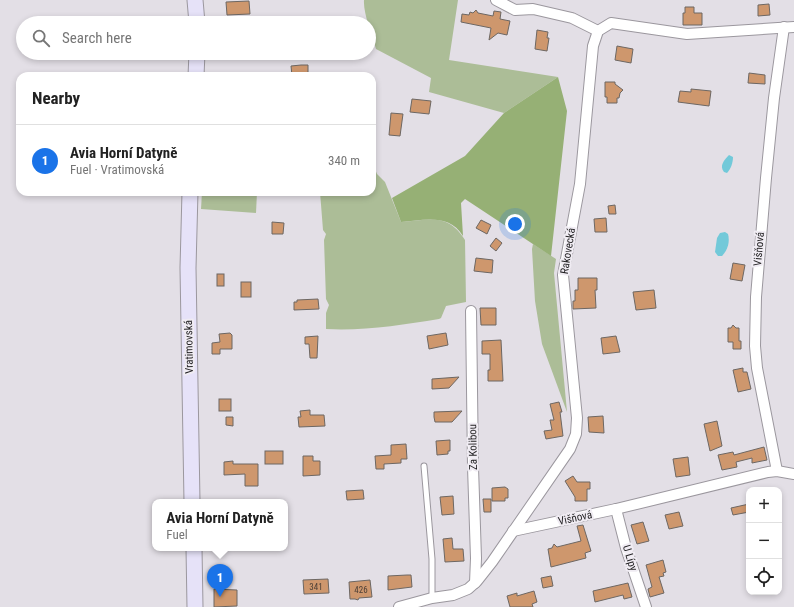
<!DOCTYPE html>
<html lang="en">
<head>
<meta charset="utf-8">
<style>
	:root { --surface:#fff; --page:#f2f2f2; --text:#222; --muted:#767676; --line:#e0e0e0; --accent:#1a73e8 }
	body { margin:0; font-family:"Roboto Condensed",sans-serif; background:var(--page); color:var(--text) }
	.controls { position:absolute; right:12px; bottom:12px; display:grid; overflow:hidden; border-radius:8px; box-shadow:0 2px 6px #0003 }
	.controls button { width:36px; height:36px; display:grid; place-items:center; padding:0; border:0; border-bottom:1px solid var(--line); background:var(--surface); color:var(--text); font:20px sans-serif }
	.you { position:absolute; left:515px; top:224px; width:14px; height:14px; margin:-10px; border:3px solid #fff; border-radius:50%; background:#1a73e8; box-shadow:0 0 0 6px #1a73e833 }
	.badge { display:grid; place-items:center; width:26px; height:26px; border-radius:50%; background:var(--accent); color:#fff; font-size:13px; font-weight:700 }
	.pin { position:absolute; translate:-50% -33px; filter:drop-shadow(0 1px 2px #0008) }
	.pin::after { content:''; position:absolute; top:21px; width:14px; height:12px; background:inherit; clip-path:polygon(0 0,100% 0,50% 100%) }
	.popup { position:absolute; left:152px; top:499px; width:136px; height:52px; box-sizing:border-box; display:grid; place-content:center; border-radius:8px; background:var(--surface); filter:drop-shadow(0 1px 3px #0005); font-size:13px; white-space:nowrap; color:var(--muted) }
	.popup b { font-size:15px; color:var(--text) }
	.popup::after { content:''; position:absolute; left:50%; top:100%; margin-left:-8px; border:8px solid transparent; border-top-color:var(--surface) }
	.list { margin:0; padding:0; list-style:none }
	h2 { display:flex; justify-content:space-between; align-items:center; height:52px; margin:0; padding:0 16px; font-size:17px }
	h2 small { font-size:13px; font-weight:400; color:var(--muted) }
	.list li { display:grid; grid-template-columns:26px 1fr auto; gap:12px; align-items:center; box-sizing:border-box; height:72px; padding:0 16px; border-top:1px solid var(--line) }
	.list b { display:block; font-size:15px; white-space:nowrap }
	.list p { margin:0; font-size:13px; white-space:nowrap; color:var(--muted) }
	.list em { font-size:13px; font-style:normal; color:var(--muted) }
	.icon { flex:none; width:22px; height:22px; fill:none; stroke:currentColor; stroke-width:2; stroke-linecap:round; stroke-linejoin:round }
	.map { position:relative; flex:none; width:794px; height:607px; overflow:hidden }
	.search { position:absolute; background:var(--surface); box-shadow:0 2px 6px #0003; left:16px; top:16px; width:360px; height:44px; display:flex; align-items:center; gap:10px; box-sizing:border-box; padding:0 14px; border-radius:22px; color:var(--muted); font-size:15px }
	.panel { position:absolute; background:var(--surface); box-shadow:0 2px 6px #0003; left:16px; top:72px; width:360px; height:124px; border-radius:12px }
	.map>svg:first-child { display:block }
	.green { fill:#acbd97 }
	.forest { fill:#96b075 }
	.water { fill:#72c9d9 }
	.building { fill:#ce976d; stroke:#6d6763 }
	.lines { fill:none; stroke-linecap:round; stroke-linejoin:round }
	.service-casing { stroke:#9b979e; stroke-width:7 }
	.minor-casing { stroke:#9b979e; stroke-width:12 }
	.secondary-casing { stroke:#9b979e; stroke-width:17 }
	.service { stroke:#fff; stroke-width:5 }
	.minor { stroke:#fff; stroke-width:10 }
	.secondary { stroke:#e6e2f8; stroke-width:15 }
	.labels { text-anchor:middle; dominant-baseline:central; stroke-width:4; stroke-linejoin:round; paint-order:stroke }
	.number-label { font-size:9px; fill:#4e4037 }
	.street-label { font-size:11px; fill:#242325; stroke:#f0ecf3 }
</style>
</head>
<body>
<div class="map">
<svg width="794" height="607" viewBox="0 0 794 607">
	<rect width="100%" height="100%" fill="#e3dfe6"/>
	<!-- green -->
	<g class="green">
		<path d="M364,0H458L449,60L558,77L504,113L429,92L431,78L376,49C372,35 363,13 364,0Z"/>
		<path d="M372,162L377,174L385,182L401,222C428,220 448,212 465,240L466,301V302L446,306L441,318L439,319C402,325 364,331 326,329V313L329,305L326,299L324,240L326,234L323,230L320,192H372Z"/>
		<path d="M202,192H257L256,213L201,209Z"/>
		<path d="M533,244L556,259L554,273L567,412L542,344L535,301L532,249Z"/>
	</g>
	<!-- forest -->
	<path class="forest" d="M558,77L567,111L551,256L465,199L461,203L463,236C449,213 424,220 401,222L392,198L465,156L504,113Z"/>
	<!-- water -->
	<g class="water">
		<path d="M729,155L733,157C733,162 731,169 727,173L724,172C719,166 724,160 729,155Z"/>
		<path d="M725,232L728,234C730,241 728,250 722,256H718L715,252L717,238L720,233Z"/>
	</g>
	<!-- building -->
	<g class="building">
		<path d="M249,1L250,14L227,15L226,2Z"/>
		<path d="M769,4L770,15L758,16V5Z"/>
		<path d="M685,7H694V13H702V25H683V13H685Z"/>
		<path d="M476,10L478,13L493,16L494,11L501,12L500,19L510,21L507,35L498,33L489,40L491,28L461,22L462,14L469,15L470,12L473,13Z"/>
		<path d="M537,30L548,32L547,38H549L547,51L535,49Z"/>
		<path d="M617,46L633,49L631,63L615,60Z"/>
		<path d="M301,65H308V76H292L291,66Z"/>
		<path d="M749,73L765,75V84L748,83Z"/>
		<path d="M605,82H615V84L623,90L620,93L619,98H617V103H607V97H605Z"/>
		<path d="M691,89L711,91L709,106L678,102L680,91L691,92Z"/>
		<path d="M412,99L431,101L429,114L410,112Z"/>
		<path d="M391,113L403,114L400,136L389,135Z"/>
		<path d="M615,205L616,214H609L608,206Z"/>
		<path d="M606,218L607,232H595L594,219Z"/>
		<path d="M481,220L491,225L487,234L476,228Z"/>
		<path d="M272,222L284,223L283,234H272Z"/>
		<path d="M496,238L502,243L496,251L490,246Z"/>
		<path d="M476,258L493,260L492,273L474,271Z"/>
		<path d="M733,263L745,265L742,281L730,279Z"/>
		<rect x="217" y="274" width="7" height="12"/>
		<path d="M578,278H597V290H595L596,308L573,309V301H575V290H578Z"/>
		<rect x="241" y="282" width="10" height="15"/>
		<path d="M654,290L656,308L636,310L633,292Z"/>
		<path d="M318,299L319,309L294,310V302H297V300Z"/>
		<path d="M480,308H496V325H481Z"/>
		<path d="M733,325L736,328H739V341H741V349H733V342H728V328H731Z"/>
		<path d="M230,333L232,335V349H220V354H212V343L220,342L219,334Z"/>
		<path d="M446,333L448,345L429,349L427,336Z"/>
		<path d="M318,336L317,358H310L309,344H305V337Z"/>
		<path d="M616,336L620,352L603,354L601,338Z"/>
		<path d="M501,340L503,381H488V370H490V354H482V341Z"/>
		<path d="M743,368V372H747L751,389L738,392L733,370Z"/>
		<path d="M459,377L449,388L432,389V379Z"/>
		<rect x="219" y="399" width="12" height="12"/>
		<path d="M559,402L562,412H560L563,436L546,439L544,431L552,430L550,420H554L550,404Z"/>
		<path d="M310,410V415H324L325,426L299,427L298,417H301L300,411Z"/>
		<path d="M462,411L452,422H435L434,417V412Z"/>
		<path d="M603,416L604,433L589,432L588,417Z"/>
		<path d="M226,417H233V426L226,425Z"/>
		<path d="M717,421L722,446L710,451L704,424Z"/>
		<path d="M450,440V451H448V454L437,455L436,441Z"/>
		<path d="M406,444L407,459H401V463L384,464V469H376L375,456L391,455V445Z"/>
		<path d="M764,447L767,460L752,463V458L736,462L737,467L722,470L718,455L733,452L734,455Z"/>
		<rect x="265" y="451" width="18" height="13"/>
		<path d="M303,456H313V461H320V475L303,476Z"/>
		<path d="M688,457L690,475L676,477L673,459Z"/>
		<path d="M233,461V464H258V486H245V474L224,475V462Z"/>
		<path d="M573,476L577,482H590V489H587V501H575V497L565,481Z"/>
		<path d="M505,487L508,489V498H505V501H492V488Z"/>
		<path d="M363,490L364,499L347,500L346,491Z"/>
		<path d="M453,496L454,514L442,515L440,497Z"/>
		<path d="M483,499H491V512H484Z"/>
		<path d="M749,504V512L733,515L731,508Z"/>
		<path d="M679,512L683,526L669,529L665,515Z"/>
		<path d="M643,522L649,541L637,544L631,525Z"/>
		<path d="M583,525L591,551L585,553L586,558L551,567L548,549L552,548L554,544L557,547L581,541L577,526Z"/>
		<path d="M452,538L453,549H463L464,561L445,562L443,539Z"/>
		<path d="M663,560L666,572L663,573L664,576L659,577L664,593L650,597L648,589L652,587L646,565Z"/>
		<path d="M407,575H411L412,587L388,590V576Z"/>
		<path d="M551,576L553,586L543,588L541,578Z"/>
		<path d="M328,579L329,593L304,594L303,580Z"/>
		<path d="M370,580L372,597L359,598L358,600L355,599H350L349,582Z"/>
		<path d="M628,583L632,597L624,599L623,595L595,602L593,591Z"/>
		<path d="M214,589L237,590V606L214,607Z"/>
		<path d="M534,591L537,602L532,604L533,607H510L507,596L517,593V596Z"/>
	</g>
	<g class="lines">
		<defs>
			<path id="service" d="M424,466L432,559V598"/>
			<g id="minor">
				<path d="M496,0L515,10L533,9L572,18L598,31"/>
				<path d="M471,311L473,467L476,558L475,583"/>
				<path d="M777,471L757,368L755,346L756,297L766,178L774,98L784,27"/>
				<path d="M616,509L626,548L646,607"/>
				<path d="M513,531L616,509L768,472L777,471L794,474"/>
				<path d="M399,607L432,598L453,595L468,589L477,581L492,562L570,449L576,434L577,418L563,275L580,184L593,46L598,31L611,23L687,34L794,27"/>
			</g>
			<g id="secondary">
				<path d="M195,0L197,23"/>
				<path d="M196,76L197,53"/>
				<path d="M190,192L188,268L192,502"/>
				<path d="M194,548L195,607"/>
			</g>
		</defs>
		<!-- service casing -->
		<use href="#service" class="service-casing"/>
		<!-- minor casing -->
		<use href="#minor" class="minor-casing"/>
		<!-- secondary casing -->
		<use href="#secondary" class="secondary-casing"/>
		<!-- service -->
		<use href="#service" class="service"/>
		<!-- minor -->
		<use href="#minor" class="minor"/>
		<!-- secondary -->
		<use href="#secondary" class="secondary"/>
	</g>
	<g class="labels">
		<!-- number labels -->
		<g class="number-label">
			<text x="316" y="587">341</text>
			<text x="361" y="590">426</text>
		</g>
		<!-- street labels -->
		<g class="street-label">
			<text transform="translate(759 249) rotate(-85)">Višňová</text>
			<text transform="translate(568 251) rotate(-81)">Rakovecká</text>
			<text transform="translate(189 347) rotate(-91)">Vratimovská</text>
			<text transform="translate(473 447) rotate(-91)">Za Kolibou</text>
			<text transform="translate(575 518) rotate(-12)">Višňová</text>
			<text transform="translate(630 558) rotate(73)">U Lípy</text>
		</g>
	</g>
</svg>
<div class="controls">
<button>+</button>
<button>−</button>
<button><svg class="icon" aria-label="locate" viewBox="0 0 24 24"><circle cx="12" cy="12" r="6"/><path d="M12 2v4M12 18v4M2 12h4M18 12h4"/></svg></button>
</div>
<div class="you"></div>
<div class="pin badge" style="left:220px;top:597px">1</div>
<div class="popup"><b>Avia Horní Datyně</b>Fuel</div>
<div class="search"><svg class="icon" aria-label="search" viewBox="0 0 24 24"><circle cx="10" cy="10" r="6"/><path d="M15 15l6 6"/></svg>Search here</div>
<section class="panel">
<h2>Nearby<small></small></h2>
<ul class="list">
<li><span class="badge">1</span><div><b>Avia Horní Datyně</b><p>Fuel · Vratimovská</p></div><em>340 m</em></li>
</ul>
</section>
</div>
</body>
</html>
